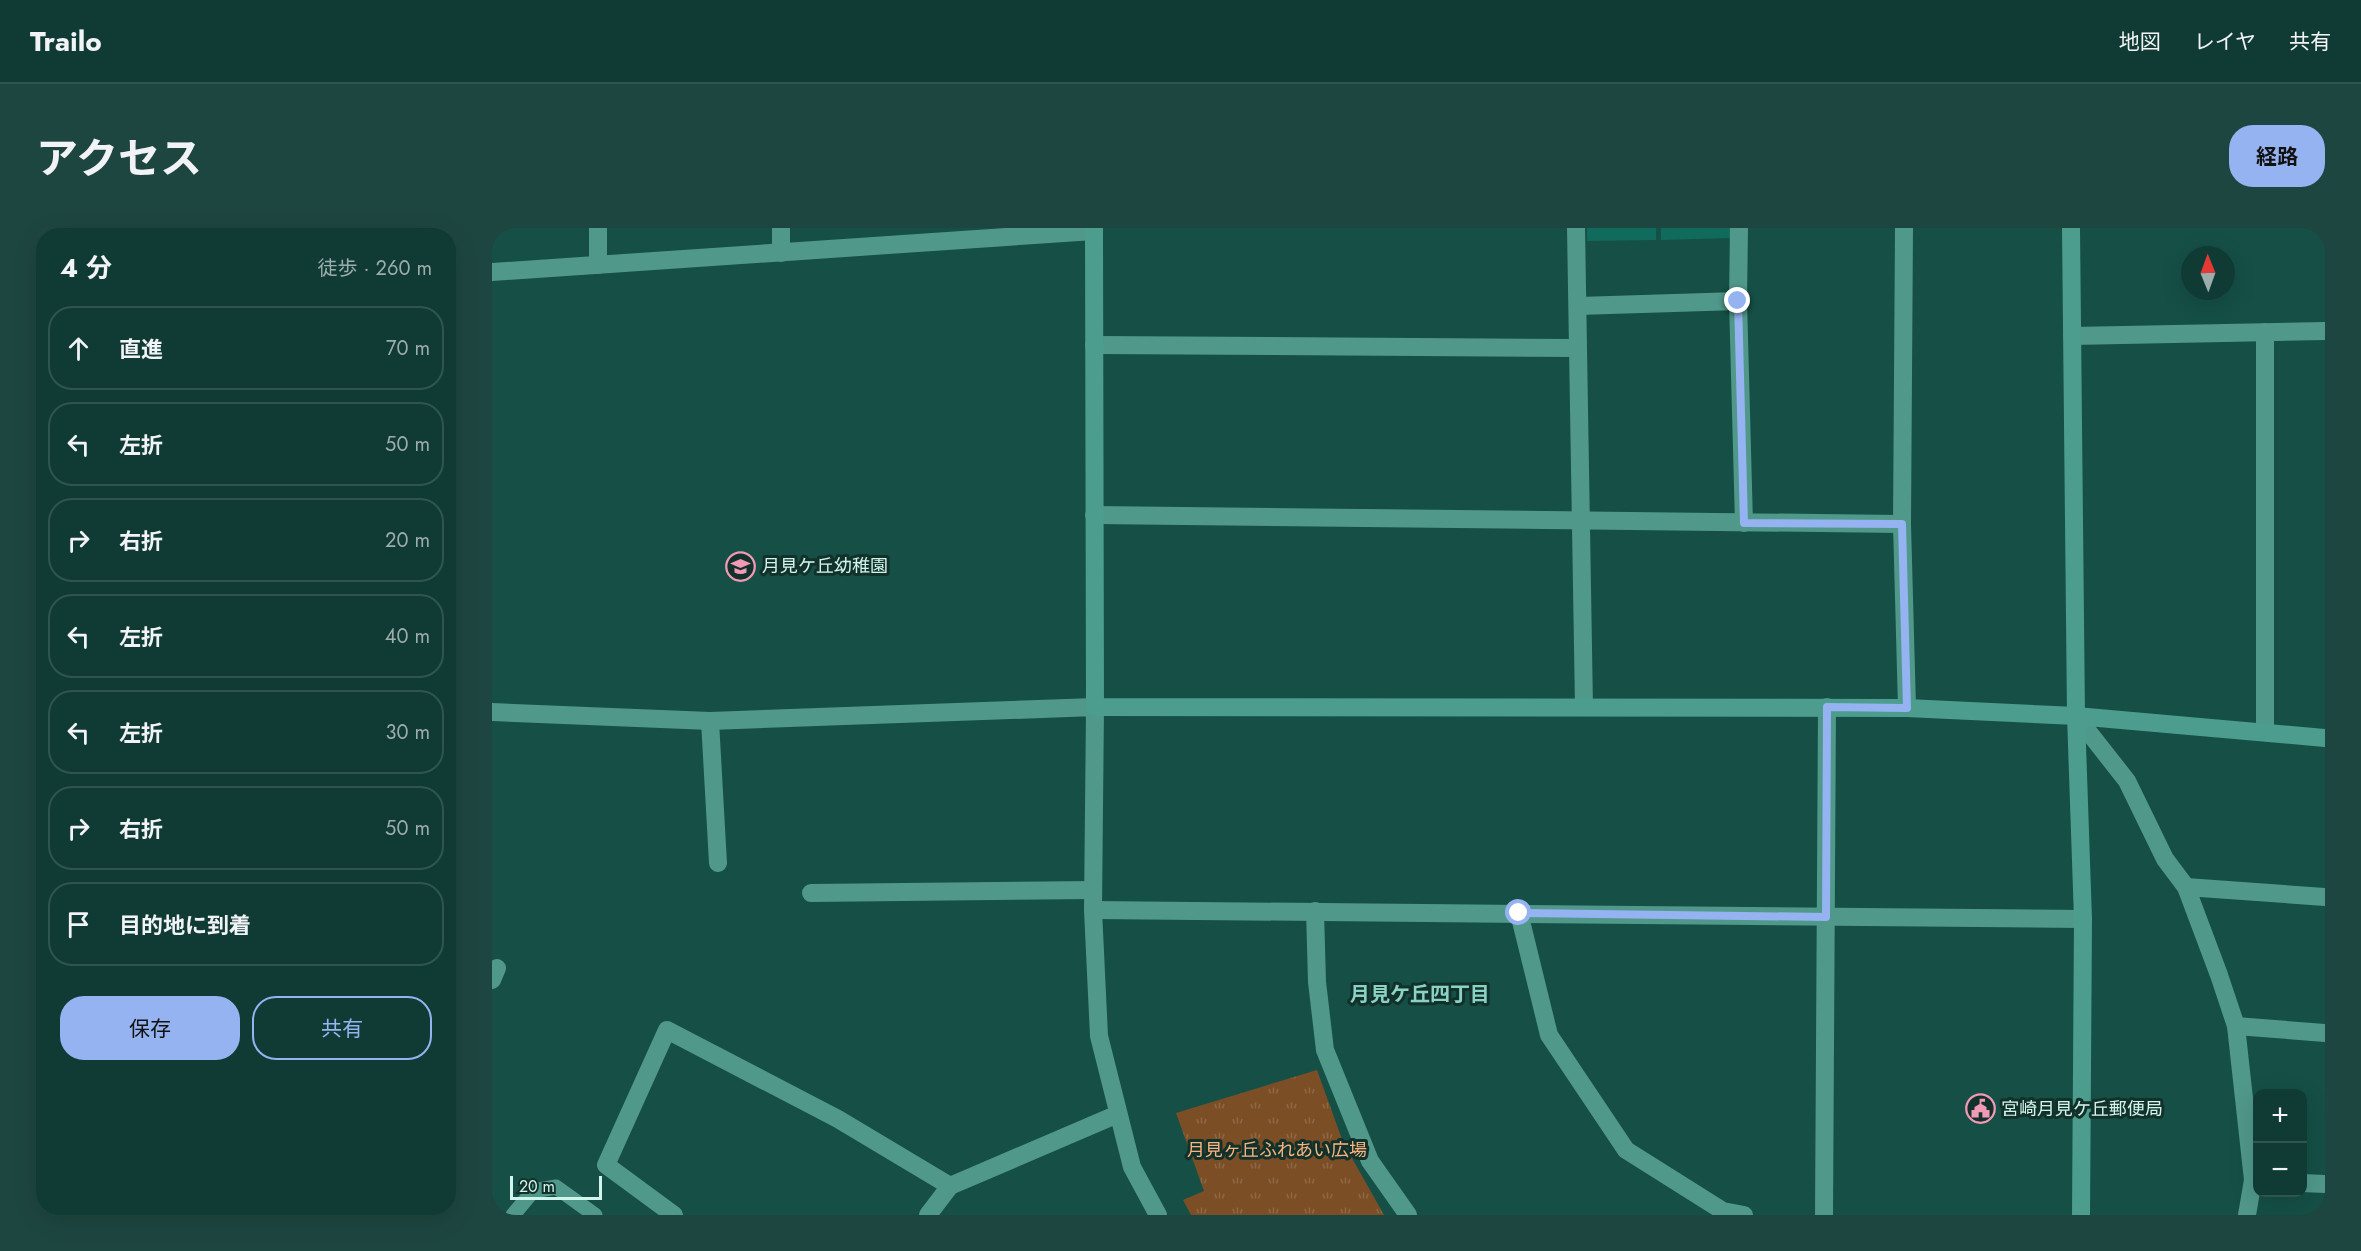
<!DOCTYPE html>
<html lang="ja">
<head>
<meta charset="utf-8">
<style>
	:root { --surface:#103b34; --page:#1e4640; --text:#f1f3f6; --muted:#9cadac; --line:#30554f; --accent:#95b2f1 }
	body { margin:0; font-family:Jost,"Noto Sans JP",sans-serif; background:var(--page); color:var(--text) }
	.controls { position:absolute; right:18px; bottom:18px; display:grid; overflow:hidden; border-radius:12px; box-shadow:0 6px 24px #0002 }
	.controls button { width:54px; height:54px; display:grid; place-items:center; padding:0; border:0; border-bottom:2px solid var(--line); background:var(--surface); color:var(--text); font:30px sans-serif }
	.compass { position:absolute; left:1689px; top:18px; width:54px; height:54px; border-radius:50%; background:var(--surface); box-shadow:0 6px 24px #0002; rotate:359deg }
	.scale { position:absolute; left:18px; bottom:15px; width:92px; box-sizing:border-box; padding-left:6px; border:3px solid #d1f4ec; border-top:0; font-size:16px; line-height:21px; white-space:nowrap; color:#d1f4ec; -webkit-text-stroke:4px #12312b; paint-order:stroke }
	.stop { position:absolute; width:18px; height:18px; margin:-14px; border:4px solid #95b2f1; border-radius:50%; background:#fff }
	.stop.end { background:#95b2f1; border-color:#fff; box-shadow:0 2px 6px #0008 }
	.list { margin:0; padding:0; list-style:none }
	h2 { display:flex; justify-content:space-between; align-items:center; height:78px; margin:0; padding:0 24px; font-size:26px }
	h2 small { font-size:20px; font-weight:400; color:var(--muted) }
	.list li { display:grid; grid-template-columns:39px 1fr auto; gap:18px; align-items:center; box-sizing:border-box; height:84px; margin:0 12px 12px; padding:0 12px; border:2px solid var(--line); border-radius:24px }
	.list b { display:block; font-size:22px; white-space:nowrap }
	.list em { font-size:20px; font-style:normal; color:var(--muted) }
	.actions { display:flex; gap:12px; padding:18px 24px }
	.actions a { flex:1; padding:14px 0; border:2px solid var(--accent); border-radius:24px; text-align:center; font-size:21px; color:var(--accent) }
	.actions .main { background:var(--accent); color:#111 }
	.icon { flex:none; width:33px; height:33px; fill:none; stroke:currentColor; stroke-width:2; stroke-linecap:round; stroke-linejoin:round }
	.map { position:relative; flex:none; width:1833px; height:987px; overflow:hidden; border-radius:24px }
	header { display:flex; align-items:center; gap:36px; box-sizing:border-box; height:84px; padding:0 30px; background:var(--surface); border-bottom:2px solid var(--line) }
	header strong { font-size:28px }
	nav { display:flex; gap:33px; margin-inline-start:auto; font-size:21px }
	.intro { display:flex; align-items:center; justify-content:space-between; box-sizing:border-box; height:144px; padding:0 36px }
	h1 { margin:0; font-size:42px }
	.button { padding:15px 27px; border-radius:24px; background:var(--accent); color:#111; font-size:21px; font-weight:700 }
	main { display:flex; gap:36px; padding:0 36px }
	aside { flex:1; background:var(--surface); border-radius:24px; box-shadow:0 6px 24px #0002 }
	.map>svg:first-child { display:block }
	.park { fill:url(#park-tufts) }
	.building { fill:#106b5d }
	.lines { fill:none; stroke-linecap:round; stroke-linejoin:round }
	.lane { stroke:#50988a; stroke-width:15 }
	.street { stroke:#50988a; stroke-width:18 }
	.secondary { stroke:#4c9d8e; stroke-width:18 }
	.route { stroke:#95b2f1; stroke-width:8 }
	.labels { text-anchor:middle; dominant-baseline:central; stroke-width:6; stroke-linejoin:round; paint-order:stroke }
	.poi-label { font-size:18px; fill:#d1f4ec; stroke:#12312b; text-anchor:start }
	.park-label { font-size:18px; fill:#f8b47e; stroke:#12312b }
	.neighbourhood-label { font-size:20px; font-weight:bold; fill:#8ad2c3; stroke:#12312b }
</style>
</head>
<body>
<header>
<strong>Trailo</strong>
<nav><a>地図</a><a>レイヤ</a><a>共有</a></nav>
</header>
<div class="intro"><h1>アクセス</h1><a class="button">経路</a></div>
<main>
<aside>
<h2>4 分<small>徒歩 · 260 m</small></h2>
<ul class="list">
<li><svg class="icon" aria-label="ahead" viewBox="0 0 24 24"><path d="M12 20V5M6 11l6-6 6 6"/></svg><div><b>直進</b></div><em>70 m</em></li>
<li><svg class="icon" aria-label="left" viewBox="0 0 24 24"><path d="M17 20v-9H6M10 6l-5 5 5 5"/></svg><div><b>左折</b></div><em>50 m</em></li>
<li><svg class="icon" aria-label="right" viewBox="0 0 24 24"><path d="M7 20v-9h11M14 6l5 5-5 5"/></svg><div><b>右折</b></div><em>20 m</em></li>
<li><svg class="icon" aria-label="left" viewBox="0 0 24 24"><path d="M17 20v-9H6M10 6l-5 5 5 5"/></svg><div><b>左折</b></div><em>40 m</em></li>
<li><svg class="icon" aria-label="left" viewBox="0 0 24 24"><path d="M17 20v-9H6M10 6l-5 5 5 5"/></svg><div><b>左折</b></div><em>30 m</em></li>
<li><svg class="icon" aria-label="right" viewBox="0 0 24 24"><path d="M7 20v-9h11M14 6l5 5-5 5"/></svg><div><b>右折</b></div><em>50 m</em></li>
<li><svg class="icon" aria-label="arrive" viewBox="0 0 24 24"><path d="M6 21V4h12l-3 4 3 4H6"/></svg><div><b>目的地に到着</b></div></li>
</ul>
<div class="actions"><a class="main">保存</a><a>共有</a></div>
</aside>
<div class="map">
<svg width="1833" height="987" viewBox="0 0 1833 987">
	<defs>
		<pattern id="park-tufts" width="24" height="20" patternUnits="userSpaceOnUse" patternTransform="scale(1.5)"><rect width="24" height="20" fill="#7c4e26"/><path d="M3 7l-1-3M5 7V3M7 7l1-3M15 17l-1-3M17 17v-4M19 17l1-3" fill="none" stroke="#8e6846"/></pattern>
	</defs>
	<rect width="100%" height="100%" fill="#154f45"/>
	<!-- park -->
	<path class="park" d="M825,842L851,914L892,987H699L691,972L712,963L684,885Z"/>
	<!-- building -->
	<g class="building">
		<path d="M1095,0H1164V12L1095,13Z"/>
		<path d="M1169,0H1238L1239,10L1169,12Z"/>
	</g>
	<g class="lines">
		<!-- lane -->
		<path class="lane" d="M21,987L41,963L64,959L103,987"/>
		<!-- street -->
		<g class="street">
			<path d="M1084,0L1092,479"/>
			<path d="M1247,0L1246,73L1252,295"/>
			<path d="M1412,0L1410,296L1415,480"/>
			<path d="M289,25V0"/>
			<path d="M106,37V0"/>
			<path d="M0,44L602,3"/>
			<path d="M1086,78L1246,73"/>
			<path d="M1580,108L1833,103"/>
			<path d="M602,117L1085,120"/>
			<path d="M602,287L1410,296"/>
			<path d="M0,484L218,493L603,479L601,682L607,808L640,939L666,987"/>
			<path d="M1584,488L1635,553L1673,631L1694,659L1727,747L1744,798L1761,952L1755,987"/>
			<path d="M218,493L226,635"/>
			<path d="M1773,504V104"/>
			<path d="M1694,659L1833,669"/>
			<path d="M319,665L601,662"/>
			<path d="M601,682L1591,691"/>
			<path d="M823,683L825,754L833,822L878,933L916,987"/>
			<path d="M1027,685L1057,807L1134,922L1231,983L1252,987"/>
			<path d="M0,752L5,740"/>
			<path d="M1744,798L1833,805"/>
			<path d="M1810,955L1833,956"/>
			<path d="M182,987L114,937L175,802L346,891L458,958"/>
			<path d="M436,987L458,958L626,886"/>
			<path d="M1332,987L1335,479"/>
		</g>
		<!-- secondary -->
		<g class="secondary">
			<path d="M602,0L603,479L1415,480L1584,488L1833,510"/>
			<path d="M1579,0L1584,488L1591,691L1589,987"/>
		</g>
	</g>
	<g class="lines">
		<!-- route -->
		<path class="route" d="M1027,685L1334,689L1335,479L1415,480L1410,296L1252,295L1246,73"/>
	</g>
	<!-- icons -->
	<defs>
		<symbol id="school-ring" viewBox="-11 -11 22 22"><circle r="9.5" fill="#12312b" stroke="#f09ab5" stroke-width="1.5"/><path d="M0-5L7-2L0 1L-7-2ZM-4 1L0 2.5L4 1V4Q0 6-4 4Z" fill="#f09ab5"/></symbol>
		<symbol id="civic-ring" viewBox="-11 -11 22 22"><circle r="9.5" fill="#12312b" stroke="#f09ab5" stroke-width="1.5"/><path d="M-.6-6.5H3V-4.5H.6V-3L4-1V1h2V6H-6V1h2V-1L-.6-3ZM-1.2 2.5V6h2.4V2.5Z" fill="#f09ab5"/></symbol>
	</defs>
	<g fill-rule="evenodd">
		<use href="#school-ring" x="232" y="322" width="33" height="33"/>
		<use href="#civic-ring" x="1472" y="864" width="33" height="33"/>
	</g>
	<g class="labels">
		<!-- poi labels -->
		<g class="poi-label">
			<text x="270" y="338">月見ケ丘幼稚園</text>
			<text x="1509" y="881">宮崎月見ケ丘郵便局</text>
		</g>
		<!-- park labels -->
		<g class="park-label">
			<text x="785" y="922">月見ヶ丘ふれあい広場</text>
		</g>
		<!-- neighbourhood labels -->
		<g class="neighbourhood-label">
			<text x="928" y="766">月見ケ丘四丁目</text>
		</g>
	</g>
</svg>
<div class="controls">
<button>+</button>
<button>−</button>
</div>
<svg class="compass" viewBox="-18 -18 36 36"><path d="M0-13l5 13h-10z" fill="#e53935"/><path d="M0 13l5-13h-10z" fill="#9cadac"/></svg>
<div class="scale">20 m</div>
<div class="stop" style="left:1027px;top:685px"></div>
<div class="stop end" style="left:1246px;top:73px"></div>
</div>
</main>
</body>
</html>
